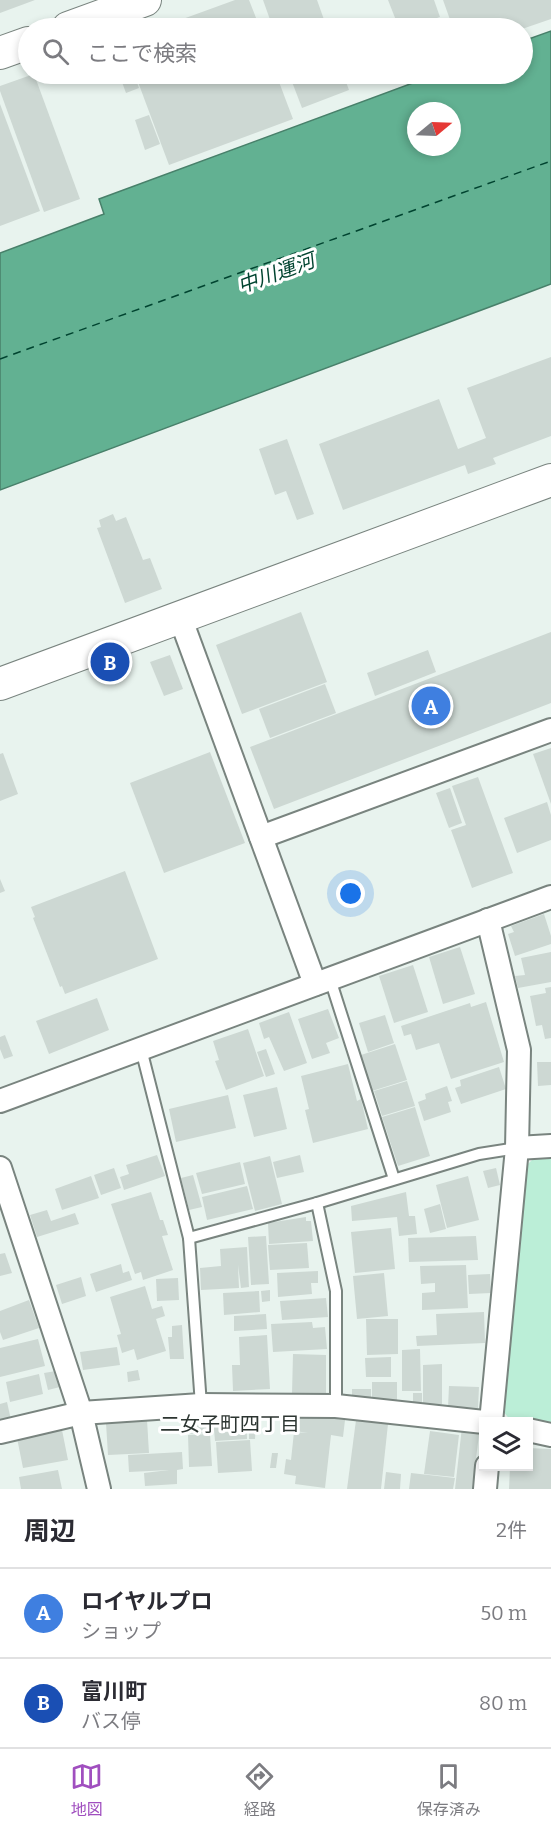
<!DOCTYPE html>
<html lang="ja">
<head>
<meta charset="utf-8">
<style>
	:root { --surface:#fff; --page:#f2f2f3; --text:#2b2b33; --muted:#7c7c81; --line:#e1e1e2; --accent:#a04fbf }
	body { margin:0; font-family:Bitter,"Noto Sans JP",serif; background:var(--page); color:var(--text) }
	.controls { position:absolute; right:18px; bottom:18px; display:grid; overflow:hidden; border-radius:0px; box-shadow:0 3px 9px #0003 }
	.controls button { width:54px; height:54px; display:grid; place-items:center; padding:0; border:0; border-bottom:2px solid var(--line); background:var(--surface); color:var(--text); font:30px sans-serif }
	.compass { position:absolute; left:407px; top:102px; width:54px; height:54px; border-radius:50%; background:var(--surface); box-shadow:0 3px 9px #0003; rotate:71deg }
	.you { position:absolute; left:351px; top:894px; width:21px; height:21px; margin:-15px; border:4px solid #fff; border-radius:50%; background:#1a73e8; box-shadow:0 0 0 9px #1a73e833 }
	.badge { display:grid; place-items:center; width:39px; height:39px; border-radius:50%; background:var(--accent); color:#fff; font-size:20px; font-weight:700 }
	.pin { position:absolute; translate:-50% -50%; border:3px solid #fff; box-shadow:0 2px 6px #0006 }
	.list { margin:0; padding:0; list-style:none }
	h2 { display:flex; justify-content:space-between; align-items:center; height:78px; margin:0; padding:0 24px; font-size:26px }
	h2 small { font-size:20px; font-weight:400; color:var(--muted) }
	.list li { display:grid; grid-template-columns:39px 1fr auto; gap:18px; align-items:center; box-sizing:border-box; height:90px; padding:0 24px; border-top:2px solid var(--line) }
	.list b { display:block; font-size:22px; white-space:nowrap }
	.list p { margin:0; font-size:20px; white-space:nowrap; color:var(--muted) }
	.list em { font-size:20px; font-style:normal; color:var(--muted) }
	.icon { flex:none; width:33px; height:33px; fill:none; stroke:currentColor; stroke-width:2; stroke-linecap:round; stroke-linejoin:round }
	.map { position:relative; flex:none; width:551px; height:1489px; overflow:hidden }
	.search { position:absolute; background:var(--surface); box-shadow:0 3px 9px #0003; left:18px; right:18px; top:18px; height:66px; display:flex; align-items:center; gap:15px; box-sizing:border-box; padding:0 21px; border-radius:33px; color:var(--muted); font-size:22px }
	.sheet { height:258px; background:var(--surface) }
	nav { display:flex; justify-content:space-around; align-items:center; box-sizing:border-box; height:84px; border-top:2px solid var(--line); background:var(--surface); font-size:16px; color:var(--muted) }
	nav a { display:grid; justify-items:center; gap:3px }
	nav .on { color:var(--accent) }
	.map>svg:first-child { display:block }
	.green { fill:#bbeed7 }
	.water { fill:#62b192; stroke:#48806a; stroke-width:1.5; fill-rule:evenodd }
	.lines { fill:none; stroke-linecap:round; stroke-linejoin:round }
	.ferry { stroke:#004430; stroke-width:1.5; stroke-dasharray:8 6; stroke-linecap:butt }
	.building { fill:#cdd8d3 }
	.lane-casing { stroke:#79847f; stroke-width:14 }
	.street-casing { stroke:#79847f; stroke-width:26 }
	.secondary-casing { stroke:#79847f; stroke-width:34 }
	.lane { stroke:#fff; stroke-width:10 }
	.street { stroke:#fff; stroke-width:22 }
	.secondary { stroke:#fff; stroke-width:32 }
	.labels { text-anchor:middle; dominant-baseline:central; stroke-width:6; stroke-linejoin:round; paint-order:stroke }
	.water-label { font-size:20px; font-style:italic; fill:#004430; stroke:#fff }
	.neighbourhood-label { font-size:20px; fill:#2c3531; stroke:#fff }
</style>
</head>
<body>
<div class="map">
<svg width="551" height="1489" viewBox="0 0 551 1489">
	<rect width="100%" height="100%" fill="#e8f3ee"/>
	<!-- green -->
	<path class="green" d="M535,1157L551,1158V1429L528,1422L511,1421L503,1411L526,1166Z"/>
	<!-- water -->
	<path class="water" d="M551,31V284L0,490V253L104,214L99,199L437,74H522L523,41ZM416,111H452V147H416Z"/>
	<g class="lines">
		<!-- ferry -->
		<path class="ferry" d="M0,359L551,161"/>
	</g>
	<!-- building -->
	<g class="building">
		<path d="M0,0H35L0,13Z"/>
		<path d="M235,0H249L260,28H158Z"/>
		<path d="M263,0H317L327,28H273Z"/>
		<path d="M388,0H434L440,17L408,28H399Z"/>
		<path d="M443,0H551V19L522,29L453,28Z"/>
		<path d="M427,23L429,28H413Z"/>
		<path d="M34,74L80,199L44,212L0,91V86Z"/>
		<path d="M119,74H134L139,88L126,93Z"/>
		<path d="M135,74H276L293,119L169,165Z"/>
		<path d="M289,74H343L349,90L302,108Z"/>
		<path d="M389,74H404L391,79Z"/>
		<path d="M0,104L40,211L0,226Z"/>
		<path d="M149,115L160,144L145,150L135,120Z"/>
		<path d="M551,357V436L493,458L496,464L468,474L465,465L343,510L319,444L439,399L458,449L486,438L467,388Z"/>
		<path d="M287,439L314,514L297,520L286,491L275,495L259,449Z"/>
		<path d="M113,514L116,521L126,517L143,560L150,558L162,589L125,603L97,528L101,527L99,520Z"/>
		<path d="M301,612L327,682L242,714L216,645Z"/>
		<path d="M551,632V703L274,809L250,747Z"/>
		<path d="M428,650L436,672L375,696L367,673Z"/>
		<path d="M170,655L183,689L164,696L150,662Z"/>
		<path d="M325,684L336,713L270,738L259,709Z"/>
		<path d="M551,748V804L533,754Z"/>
		<path d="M210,752L245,843L164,873L130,783Z"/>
		<path d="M3,753L18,794L0,801V754Z"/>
		<path d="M478,777L513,873L472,888L451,830L466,825L452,786Z"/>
		<path d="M450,788L462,823L449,828L436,793Z"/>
		<path d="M547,802L551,815V840L517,853L504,818Z"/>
		<path d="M125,871L158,959L65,994L62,986L60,987L33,918L35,917L31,907Z"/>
		<path d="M0,879L5,891L0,893Z"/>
		<path d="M544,914L551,936V944L515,956L508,934L514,932L511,926Z"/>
		<path d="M460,947L475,994L443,1004L429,957Z"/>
		<path d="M551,952V982L518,988L515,976L525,975L521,958Z"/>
		<path d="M413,965L428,1012L394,1023L379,976Z"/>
		<path d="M551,987V1038L545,1039L542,1025L536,1026L530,996L546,993L545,988Z"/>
		<path d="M97,998L109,1030L49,1054L36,1021Z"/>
		<path d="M486,1002L504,1062L451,1079L439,1043L416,1050L411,1034L404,1036L401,1026L470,1003L471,1007Z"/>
		<path d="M328,1009L339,1038L326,1043L330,1053L312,1059L298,1019Z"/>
		<path d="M289,1012L307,1063L284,1071L269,1037L264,1039L259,1023Z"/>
		<path d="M385,1015L394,1043L368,1052L359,1023Z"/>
		<path d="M248,1029L264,1076L226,1090L215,1061L219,1060L213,1041Z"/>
		<path d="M5,1035L13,1056L4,1059L0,1049V1037Z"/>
		<path d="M395,1044L407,1080L372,1091L361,1055Z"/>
		<path d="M266,1049L275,1074L266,1077L257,1052Z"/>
		<path d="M537,1062H551V1085L538,1086Z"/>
		<path d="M348,1064L357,1101L361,1099L368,1129L313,1143L305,1110L309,1109L301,1076Z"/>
		<path d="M499,1067L506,1089L461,1104L455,1088L461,1086L460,1080Z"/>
		<path d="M407,1081L415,1106L382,1116L374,1091Z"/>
		<path d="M447,1086L452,1101L448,1102L451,1112L424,1121L418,1102L426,1099L425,1094Z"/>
		<path d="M277,1087L287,1129L254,1137L243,1095Z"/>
		<path d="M228,1095L236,1128L176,1142L169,1109Z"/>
		<path d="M415,1107L430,1156L398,1166L382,1117Z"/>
		<path d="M157,1155L165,1176L124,1190L120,1177L129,1174L126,1165Z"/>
		<path d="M300,1155L304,1172L277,1178L273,1162Z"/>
		<path d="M270,1156L282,1204L255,1211L243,1163Z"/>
		<path d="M240,1162L245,1184L202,1194L196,1173Z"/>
		<path d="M114,1168L121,1188L101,1195L94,1175Z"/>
		<path d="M496,1168L500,1185L488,1188L483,1171Z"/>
		<path d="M193,1175L202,1207L189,1210L181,1178Z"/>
		<path d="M91,1176L99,1198L62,1210L55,1189Z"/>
		<path d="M468,1176L479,1220L447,1228L436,1185Z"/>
		<path d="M247,1186L253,1209L207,1220L202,1197Z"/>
		<path d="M151,1192L160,1220H163L168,1235L162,1236L173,1270L143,1280L141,1272L135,1274L111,1204Z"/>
		<path d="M406,1192L409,1216H415L417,1234L399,1236L397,1217L352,1221L351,1206Z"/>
		<path d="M440,1204L446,1229L430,1233L424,1209Z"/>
		<path d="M47,1210L51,1221L75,1213L79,1224L37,1237L30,1215Z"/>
		<path d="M306,1217V1221H311L313,1241L269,1244L268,1223Z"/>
		<path d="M391,1228L395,1269L355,1273L351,1232Z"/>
		<path d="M266,1236L269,1284L251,1285L248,1237Z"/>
		<path d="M476,1236L478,1260L409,1262L408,1238Z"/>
		<path d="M307,1243L309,1268L270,1270L268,1245Z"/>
		<path d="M247,1247L249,1287L241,1288L238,1265L239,1288L201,1290L200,1268L221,1266L220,1249Z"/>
		<path d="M5,1253L12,1273L0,1276V1254Z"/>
		<path d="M121,1264L123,1273L129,1271L132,1280L96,1292L90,1274Z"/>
		<path d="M466,1265L468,1308L422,1310V1293L435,1292V1283L421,1284L420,1266Z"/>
		<path d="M318,1271V1283H311L312,1294L278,1297L277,1273Z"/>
		<path d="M384,1273L388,1316L357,1319L353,1276Z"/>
		<path d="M490,1274L491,1293L469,1294L468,1275Z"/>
		<path d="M81,1277L86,1296L62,1304L56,1285Z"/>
		<path d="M178,1278L179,1300L157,1301L156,1279Z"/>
		<path d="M145,1286L152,1309L162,1306L165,1316L156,1319L166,1351L137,1360L134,1349L122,1353L117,1335L121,1334L110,1297Z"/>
		<path d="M270,1290V1301L262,1302L261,1291Z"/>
		<path d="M259,1291L260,1312L224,1315L223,1293Z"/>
		<path d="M326,1298L328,1317L282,1320L280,1301Z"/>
		<path d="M29,1300L39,1328L3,1340L0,1332V1311Z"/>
		<path d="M484,1312L485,1343L417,1346L416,1336L437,1335L436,1314Z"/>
		<path d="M266,1314L267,1329L234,1331V1316Z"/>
		<path d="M366,1319H398V1354L367,1355Z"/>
		<path d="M312,1322L313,1328L325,1327L327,1349L273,1352L271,1324Z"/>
		<path d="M182,1325L184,1359H170L168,1337H172V1326Z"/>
		<path d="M267,1335L270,1389L233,1391L232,1365H240L239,1337Z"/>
		<path d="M38,1339L45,1366L0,1377V1348Z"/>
		<path d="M117,1347L120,1365L83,1370L80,1352Z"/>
		<path d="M420,1349L421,1391H402V1350Z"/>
		<path d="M293,1354L326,1355V1394H292Z"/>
		<path d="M391,1357V1377H366L365,1358Z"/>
		<path d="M442,1364V1404H423V1365Z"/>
		<path d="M138,1370L140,1380L128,1382L127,1372Z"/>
		<path d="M56,1371L60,1387L48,1390L44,1373Z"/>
		<path d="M39,1374L43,1394L10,1402L6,1382Z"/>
		<rect x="372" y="1382" width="25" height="18"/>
		<path d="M449,1386L479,1387L478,1408L448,1407Z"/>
		<rect x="352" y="1389" width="19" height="9"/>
		<rect x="413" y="1393" width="9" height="9"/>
		<path d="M7,1402L11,1420L0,1422V1404Z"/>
		<path d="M291,1414L345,1420L343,1437L331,1435L325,1488L295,1484L296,1476L284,1474L286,1459L291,1460L294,1432L308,1433L289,1430Z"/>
		<path d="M246,1415L247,1439L215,1441L213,1417Z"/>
		<path d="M208,1417L209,1433L183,1434L182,1418Z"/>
		<path d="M249,1419L256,1420L255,1439H249Z"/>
		<path d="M147,1420L149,1453L108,1455L106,1423Z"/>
		<path d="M356,1420L388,1424L381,1489H347Z"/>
		<path d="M462,1427L474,1429L479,1435L472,1489H455Z"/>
		<path d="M62,1430L68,1460L23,1468L17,1438Z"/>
		<path d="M430,1431L459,1435L454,1477L424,1474Z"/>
		<path d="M210,1434L212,1466L189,1467L188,1435Z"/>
		<path d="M250,1440L252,1471L218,1473L216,1442Z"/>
		<path d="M528,1448L551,1449V1489H509L510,1467L528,1466Z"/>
		<path d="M182,1452L183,1469L177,1470V1484L145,1486L144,1473L169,1470L129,1472L128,1455Z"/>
		<path d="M272,1453H278L276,1468H270Z"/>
		<path d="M58,1470L62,1489H21L19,1477Z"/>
		<path d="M386,1472L401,1474L400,1489H384Z"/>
		<path d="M411,1473L455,1478L453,1489H409Z"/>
	</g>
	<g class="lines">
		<defs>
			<g id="lane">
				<path d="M330,979L394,1179"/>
				<path d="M141,1049L189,1238L201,1405"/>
				<path d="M317,1203L336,1291V1406"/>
				<path d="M189,1238L317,1203L479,1154L517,1148"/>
			</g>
			<g id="street">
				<path d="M180,617L315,984"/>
				<path d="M261,837L551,730"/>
				<path d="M488,920L519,1050L517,1148L491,1422"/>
				<path d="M0,1101L551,897"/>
				<path d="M517,1148L551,1146"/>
				<path d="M0,1168L81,1413L99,1489"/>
				<path d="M528,1430L551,1435"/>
				<path d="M0,1432L81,1413L201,1405L336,1406L484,1422"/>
				<path d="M485,1489L487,1466"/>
			</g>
			<g id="secondary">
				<path d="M68,28L145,0"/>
				<path d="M0,53L28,43"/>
				<path d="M0,684L551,480"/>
			</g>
		</defs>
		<!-- lane casing -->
		<use href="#lane" class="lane-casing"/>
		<!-- street casing -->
		<use href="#street" class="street-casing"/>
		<!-- secondary casing -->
		<use href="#secondary" class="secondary-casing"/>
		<!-- lane -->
		<use href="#lane" class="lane"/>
		<!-- street -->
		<use href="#street" class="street"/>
		<!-- secondary -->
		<use href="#secondary" class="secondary"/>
	</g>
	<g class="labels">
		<!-- water labels -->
		<g class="water-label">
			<text transform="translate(276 273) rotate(-20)">中川運河</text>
		</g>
		<!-- neighbourhood labels -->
		<g class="neighbourhood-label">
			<text x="230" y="1424">二女子町四丁目</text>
		</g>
	</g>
</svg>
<div class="controls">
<button><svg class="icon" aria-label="layers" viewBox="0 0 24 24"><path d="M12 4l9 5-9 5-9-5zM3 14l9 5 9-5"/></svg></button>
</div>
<svg class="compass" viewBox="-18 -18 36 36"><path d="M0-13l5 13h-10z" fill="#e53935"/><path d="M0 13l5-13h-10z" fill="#7c7c81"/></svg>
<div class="you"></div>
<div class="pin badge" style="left:431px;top:706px;background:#3f7fe0">A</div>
<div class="pin badge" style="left:110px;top:662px;background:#1a4fb4">B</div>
<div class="search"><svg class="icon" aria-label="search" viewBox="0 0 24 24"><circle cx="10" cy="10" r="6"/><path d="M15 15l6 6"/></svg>ここで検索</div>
</div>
<section class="sheet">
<h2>周辺<small>2件</small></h2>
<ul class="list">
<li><span class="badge" style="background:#3f7fe0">A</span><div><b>ロイヤルプロ</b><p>ショップ</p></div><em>50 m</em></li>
<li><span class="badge" style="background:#1a4fb4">B</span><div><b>富川町</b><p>バス停</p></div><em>80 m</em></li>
</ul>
</section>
<nav>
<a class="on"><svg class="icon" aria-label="map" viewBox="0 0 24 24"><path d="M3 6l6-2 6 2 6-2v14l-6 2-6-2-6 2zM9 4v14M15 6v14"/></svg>地図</a>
<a><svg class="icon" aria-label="directions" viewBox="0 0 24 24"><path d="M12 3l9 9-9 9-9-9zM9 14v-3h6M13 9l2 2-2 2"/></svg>経路</a>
<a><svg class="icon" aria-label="saved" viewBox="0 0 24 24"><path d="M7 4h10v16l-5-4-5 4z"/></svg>保存済み</a>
</nav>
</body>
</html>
